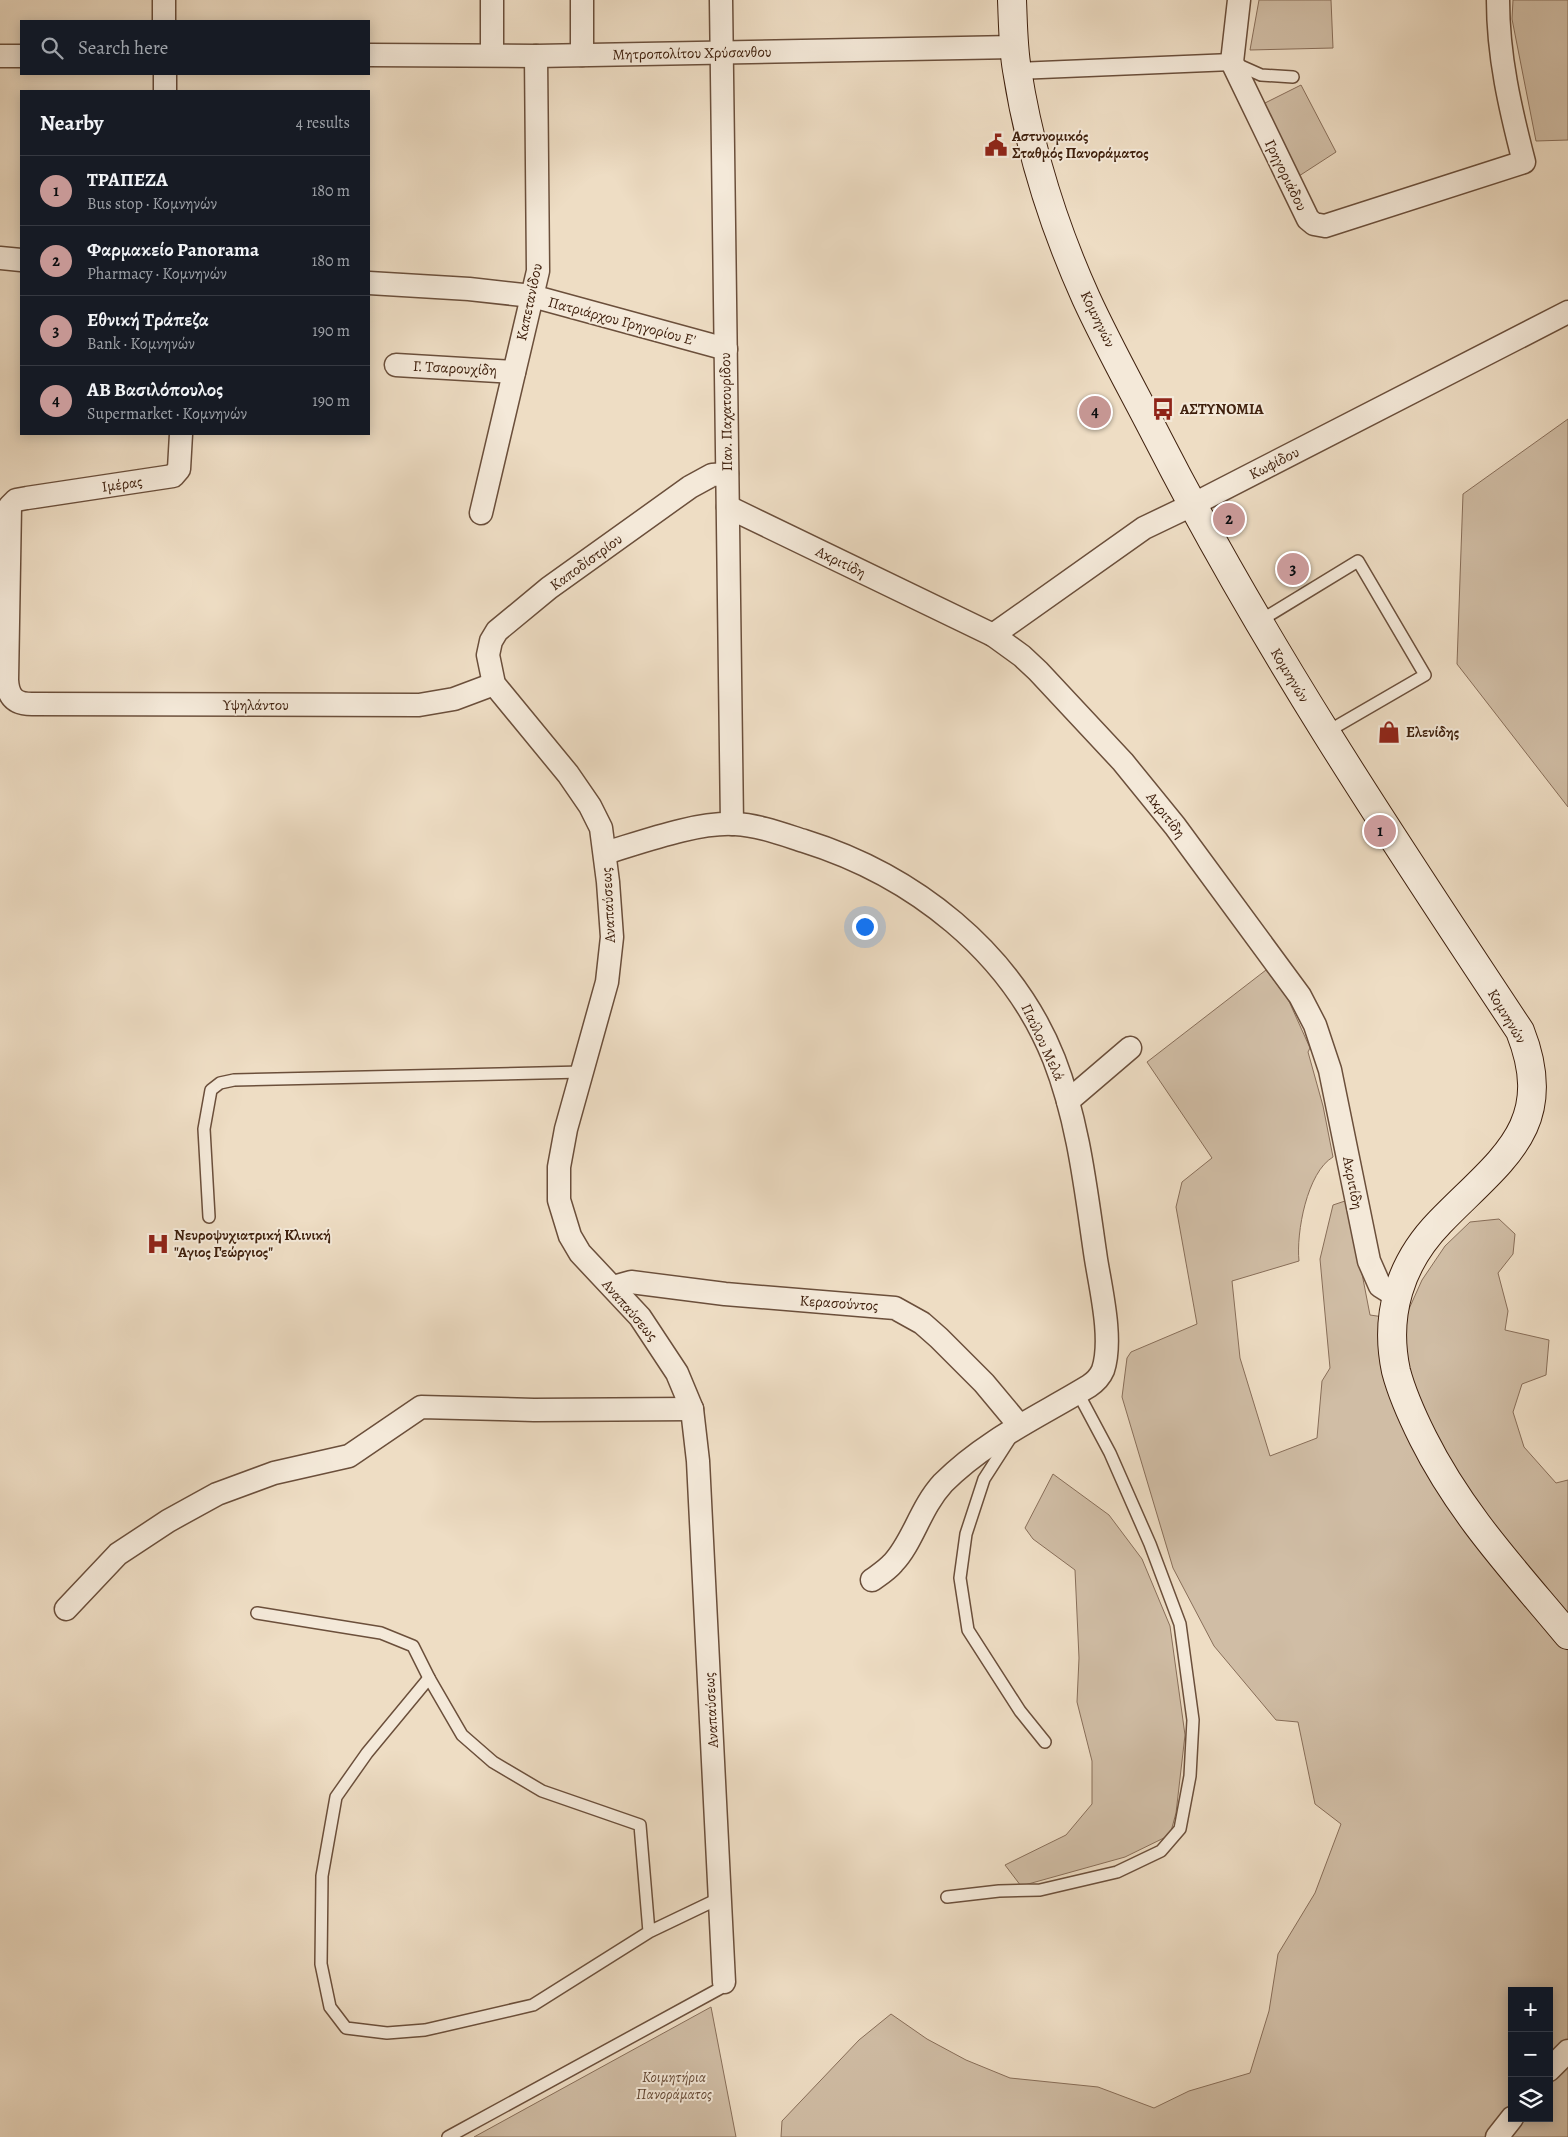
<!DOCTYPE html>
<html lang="en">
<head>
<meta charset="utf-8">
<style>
	:root { --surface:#171b24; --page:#242831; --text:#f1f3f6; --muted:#9ea1a6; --line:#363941; --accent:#c59692 }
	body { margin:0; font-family:Alegreya,serif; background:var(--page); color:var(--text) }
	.controls { position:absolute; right:15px; bottom:15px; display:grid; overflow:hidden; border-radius:0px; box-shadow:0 2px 12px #0003 }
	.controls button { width:45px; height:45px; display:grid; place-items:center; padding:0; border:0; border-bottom:1px solid var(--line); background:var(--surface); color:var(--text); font:25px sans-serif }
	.you { position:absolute; left:864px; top:926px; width:18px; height:18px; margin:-12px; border:4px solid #fff; border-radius:50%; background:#1a73e8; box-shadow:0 0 0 8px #1a73e833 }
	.badge { display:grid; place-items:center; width:32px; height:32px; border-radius:50%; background:var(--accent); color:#111; font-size:16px; font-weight:700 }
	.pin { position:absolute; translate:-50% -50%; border:2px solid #fff; box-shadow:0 1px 5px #0006 }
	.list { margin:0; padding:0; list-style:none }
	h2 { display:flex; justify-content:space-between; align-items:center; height:65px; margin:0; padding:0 20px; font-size:21px }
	h2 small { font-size:16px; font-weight:400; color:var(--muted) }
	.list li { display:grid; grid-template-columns:32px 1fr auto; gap:15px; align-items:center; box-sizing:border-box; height:70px; padding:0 20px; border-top:1px solid var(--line) }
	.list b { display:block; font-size:19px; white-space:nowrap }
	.list p { margin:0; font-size:16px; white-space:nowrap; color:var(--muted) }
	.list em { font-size:16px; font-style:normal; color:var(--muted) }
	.icon { flex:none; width:28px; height:28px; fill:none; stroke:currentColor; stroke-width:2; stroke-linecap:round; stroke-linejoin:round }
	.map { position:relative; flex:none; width:1568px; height:2137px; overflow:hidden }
	.search { position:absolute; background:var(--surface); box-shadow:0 2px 12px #0003; left:20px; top:20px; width:350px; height:55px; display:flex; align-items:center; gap:12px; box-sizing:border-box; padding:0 18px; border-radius:0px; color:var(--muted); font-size:19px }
	.panel { position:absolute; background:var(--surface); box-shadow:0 2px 12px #0003; left:20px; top:90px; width:350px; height:345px; border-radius:0px }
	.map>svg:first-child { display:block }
	.green { fill:#d0bda5; stroke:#886e59; fill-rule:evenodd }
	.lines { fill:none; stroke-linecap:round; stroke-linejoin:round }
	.service-casing { stroke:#6b4f3b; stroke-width:14 }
	.pedestrian-casing { stroke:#6b4f3b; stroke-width:19 }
	.minor-casing { stroke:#6b4f3b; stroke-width:25 }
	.secondary-casing { stroke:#3f200d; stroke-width:30 }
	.service { stroke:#f4e9d9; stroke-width:11 }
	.pedestrian { stroke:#f4e9d9; stroke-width:16 }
	.minor { stroke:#f4e9d9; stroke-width:22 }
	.secondary { stroke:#f4e9d9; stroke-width:28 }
	.labels { text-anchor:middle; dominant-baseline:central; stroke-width:4; stroke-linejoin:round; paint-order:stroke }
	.street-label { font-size:15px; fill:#3f200d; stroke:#f4e9d9 }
	.poi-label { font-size:15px; font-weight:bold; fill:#3f200d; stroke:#f4e9d9; text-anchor:start }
	.park-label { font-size:15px; font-style:italic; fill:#634733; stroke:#f4e9d9 }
</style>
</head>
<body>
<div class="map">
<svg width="1568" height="2137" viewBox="0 0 1568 2137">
	<rect width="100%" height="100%" fill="#eeddc4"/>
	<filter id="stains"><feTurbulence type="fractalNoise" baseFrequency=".004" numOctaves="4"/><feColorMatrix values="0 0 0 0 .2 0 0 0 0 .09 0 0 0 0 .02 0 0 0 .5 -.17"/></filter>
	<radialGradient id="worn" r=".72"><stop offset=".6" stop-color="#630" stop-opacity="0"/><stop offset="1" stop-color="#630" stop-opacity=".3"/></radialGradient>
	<!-- green -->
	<g class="green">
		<path d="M1259,0H1331L1333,48L1250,50Z"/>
		<path d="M1513,0H1568V140L1536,141L1512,19Z"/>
		<path d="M1301,85L1336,152L1299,176L1261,105Z"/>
		<path d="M1568,419V807L1457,664L1463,494Z"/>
		<path d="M1266,970L1288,999L1310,1048L1308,1052L1323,1106L1333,1157C1307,1172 1296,1233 1299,1261L1232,1281L1240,1358L1270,1456L1317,1438L1322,1381L1330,1368L1320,1259L1333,1205L1345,1201L1351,1217L1370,1315L1404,1320L1422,1280L1445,1246L1470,1222L1499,1219L1515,1234L1513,1254L1498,1273L1508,1311L1505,1330L1549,1340L1546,1375L1522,1384L1513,1412L1524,1447L1556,1483L1568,1480V2137H781L782,2121L859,2040L891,2014L927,2039L966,2060L1010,2078L1098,2087L1154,2108L1189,2091L1250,2073L1269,2011L1278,1954L1315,1893L1341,1824L1315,1804L1298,1722L1276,1720L1214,1646L1173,1568L1122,1397L1127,1358L1131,1352L1197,1324L1176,1207L1182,1182L1212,1158L1147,1062ZM1512,1991H1549V2118H1512Z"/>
		<path d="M1053,1474L1109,1515L1142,1559L1170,1626L1185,1735L1176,1813L1170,1835L1125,1857L1021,1886L1005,1865L1066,1835L1092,1804V1761L1077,1702L1079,1658L1075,1570L1033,1539L1025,1528Z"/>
		<path d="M711,2007L736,2137H474Z"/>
	</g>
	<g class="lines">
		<defs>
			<g id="service">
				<path d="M1234,63L1261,75L1293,77"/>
				<path d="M1258,622L1358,561L1425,675L1325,733"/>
				<path d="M209,1217L204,1129L211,1090L220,1083L234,1080L582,1072"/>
				<path d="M1011,1437L984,1479L966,1534L960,1578L968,1630L1020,1711L1045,1742"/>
				<path d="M257,1613L381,1633L413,1646L429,1678"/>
				<path d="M947,1897L999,1891L1040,1890L1117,1872L1161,1851L1180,1829L1190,1776L1193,1720L1180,1624L1150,1544L1110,1453L1078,1393"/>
				<path d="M649,1932L640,1825L542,1791L493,1762L462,1735L429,1678L367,1753L336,1797L322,1876L321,1964L330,2007L346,2028L387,2033L425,2030L533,2005L649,1932L720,1898"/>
				<path d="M448,2137L719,1989L724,1982"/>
			</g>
			<path id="pedestrian" d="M1017,71L1232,62"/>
			<g id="minor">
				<path d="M164,0V21"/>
				<path d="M492,0V55"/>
				<path d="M582,0V55"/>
				<path d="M721,0L732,824"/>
				<path d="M1239,0L1232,62L1308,219L1314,224L1325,226L1524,162C1510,108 1498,56 1498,0"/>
				<path d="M369,55L536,56L1014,47"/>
				<path d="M0,56H21"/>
				<path d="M165,74V91"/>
				<path d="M0,258L21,260"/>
				<path d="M369,283L469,289L532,296L726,349"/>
				<path d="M396,365L514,372"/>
				<path d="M181,434L179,469L173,476L27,498L16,500L10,506L7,680C8,697 15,704 32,704L419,705L454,699L494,684"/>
				<path d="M728,507L993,635L1022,656L1038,671L1123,762L1175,826L1300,996L1315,1025L1330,1070L1369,1261L1380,1286L1396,1296"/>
				<path d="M481,513L538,271L536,56"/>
				<path d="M993,635L1144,528L1192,505L1568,312"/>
				<path d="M605,853C642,842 696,822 735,824C758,825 782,834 804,841C913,875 1011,951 1054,1059C1079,1123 1086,1192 1096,1259C1101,1290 1113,1340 1103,1370C1100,1377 1095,1382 1089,1386C1038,1417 986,1440 943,1483C920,1508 913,1542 893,1563C887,1570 879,1575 872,1580"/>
				<path d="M1068,1101L1130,1048"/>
				<path d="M613,1287L631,1282L725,1294L895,1308L922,1323L939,1338L984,1383L1019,1425"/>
				<path d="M66,1609L118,1554L168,1521L217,1494L274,1473L349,1456L421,1407L534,1410L692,1409"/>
				<path d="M724,1982L698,1461L692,1409L677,1373L640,1317L580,1253L570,1236L559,1200V1167L566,1129L607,982L612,937L608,882L601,828L590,806L568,774L494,684L488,655L491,641L497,631L549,588L690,487L712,475L727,474"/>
				<path d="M1549,2070L1568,2051"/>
				<path d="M1497,2137L1512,2118"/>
			</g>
			<path id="secondary" d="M1012,0C1013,23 1013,47 1017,70C1029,147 1054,227 1086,298C1108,346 1134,392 1158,439C1264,646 1392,838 1520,1031C1558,1127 1500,1160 1440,1222C1400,1263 1384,1315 1396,1371C1402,1394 1412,1416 1423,1438C1461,1514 1514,1570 1568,1635"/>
		</defs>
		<!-- service casing -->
		<use href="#service" class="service-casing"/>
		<!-- pedestrian casing -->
		<use href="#pedestrian" class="pedestrian-casing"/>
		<!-- minor casing -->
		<use href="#minor" class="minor-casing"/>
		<!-- secondary casing -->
		<use href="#secondary" class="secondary-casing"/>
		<!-- service -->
		<use href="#service" class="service"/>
		<!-- pedestrian -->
		<use href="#pedestrian" class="pedestrian"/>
		<!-- minor -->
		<use href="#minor" class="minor"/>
		<!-- secondary -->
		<use href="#secondary" class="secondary"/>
	</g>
	<!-- icons -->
	<defs>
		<symbol id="civic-bare" viewBox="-9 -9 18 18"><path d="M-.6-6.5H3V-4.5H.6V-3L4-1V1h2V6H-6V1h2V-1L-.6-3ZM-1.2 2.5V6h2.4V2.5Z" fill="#8f2418" stroke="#f4e9d9" stroke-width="2.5" paint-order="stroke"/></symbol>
		<symbol id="bus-bare" viewBox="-9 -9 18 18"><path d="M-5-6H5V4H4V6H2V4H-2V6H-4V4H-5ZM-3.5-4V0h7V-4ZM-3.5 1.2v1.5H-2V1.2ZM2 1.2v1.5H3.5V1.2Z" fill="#8f2418" stroke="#f4e9d9" stroke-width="2.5" paint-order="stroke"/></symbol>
		<symbol id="shop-bare" viewBox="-9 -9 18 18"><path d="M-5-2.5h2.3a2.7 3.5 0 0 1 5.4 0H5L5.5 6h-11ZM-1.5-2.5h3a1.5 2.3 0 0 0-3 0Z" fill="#8f2418" stroke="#f4e9d9" stroke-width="2.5" paint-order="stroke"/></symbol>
		<symbol id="hospital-bare" viewBox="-9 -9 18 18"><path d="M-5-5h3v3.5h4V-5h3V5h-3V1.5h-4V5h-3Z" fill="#8f2418" stroke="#f4e9d9" stroke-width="2.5" paint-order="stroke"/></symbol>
	</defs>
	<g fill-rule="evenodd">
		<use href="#civic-bare" x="980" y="129" width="32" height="32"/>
		<use href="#bus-bare" x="1147" y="393" width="32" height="32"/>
		<use href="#shop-bare" x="1373" y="716" width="32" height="32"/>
		<use href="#hospital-bare" x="142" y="1228" width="32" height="32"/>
	</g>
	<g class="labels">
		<!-- street labels -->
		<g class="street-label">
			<text transform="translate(692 53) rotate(-1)">Μητροπολίτου Χρύσανθου</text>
			<text transform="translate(1286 175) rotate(64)">Γρηγοριάδου</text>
			<text transform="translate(529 302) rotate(-78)">Καπετανίδου</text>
			<text transform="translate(1098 319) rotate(64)">Κομνηνών</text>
			<text transform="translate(622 321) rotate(15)">Πατριάρχου Γρηγορίου Ε'</text>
			<text transform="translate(455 368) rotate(3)">Γ. Τσαρουχίδη</text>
			<text transform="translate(726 412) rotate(-91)">Παν. Παχατουρίδου</text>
			<text transform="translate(1274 463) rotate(-27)">Κωφίδου</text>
			<text transform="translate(122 484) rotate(-8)">Ιμέρας</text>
			<text transform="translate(586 562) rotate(-36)">Καποδίστρίου</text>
			<text transform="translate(841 562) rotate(26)">Ακριτίδη</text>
			<text transform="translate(1290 675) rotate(59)">Κομνηνών</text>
			<text x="256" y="705">Υψηλάντου</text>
			<text transform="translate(1166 815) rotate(52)">Ακριτίδη</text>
			<text transform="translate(608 905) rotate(-93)">Αναπαύσεως</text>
			<text transform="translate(1507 1016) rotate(59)">Κομνηνών</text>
			<text transform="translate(1043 1042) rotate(65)">Παύλου Μελά</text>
			<text transform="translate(1353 1183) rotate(79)">Ακριτίδη</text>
			<text transform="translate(839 1303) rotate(4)">Κερασούντος</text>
			<text transform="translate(630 1310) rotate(49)">Αναπαύσεως</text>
			<text transform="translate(711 1710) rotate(-93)">Αναπαύσεως</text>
		</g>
		<!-- poi labels -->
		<g class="poi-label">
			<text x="1012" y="136">Αστυνομικός<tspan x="1012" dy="17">Σταθμός Πανοράματος</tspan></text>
			<text x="1180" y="409">ΑΣΤΥΝΟΜΙΑ</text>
			<text x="1406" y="732">Ελενίδης</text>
			<text x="174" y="1235">Νευροψυχιατρική Κλινική<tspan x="174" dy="17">"Αγιος Γεώργιος"</tspan></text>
		</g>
		<!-- park labels -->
		<g class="park-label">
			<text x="674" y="2077">Κοιμητήρια<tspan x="674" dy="17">Πανοράματος</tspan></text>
		</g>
	</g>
	<rect width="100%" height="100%" filter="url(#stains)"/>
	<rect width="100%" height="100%" fill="url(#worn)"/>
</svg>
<div class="controls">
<button>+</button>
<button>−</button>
<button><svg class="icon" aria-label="layers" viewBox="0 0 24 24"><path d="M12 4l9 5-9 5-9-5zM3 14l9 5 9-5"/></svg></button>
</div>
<div class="you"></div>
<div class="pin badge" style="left:1380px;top:831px">1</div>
<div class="pin badge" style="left:1229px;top:519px">2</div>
<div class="pin badge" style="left:1293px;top:569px">3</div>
<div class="pin badge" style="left:1095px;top:412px">4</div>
<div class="search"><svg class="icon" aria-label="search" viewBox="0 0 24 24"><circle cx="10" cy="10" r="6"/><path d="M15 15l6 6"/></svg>Search here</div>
<section class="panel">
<h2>Nearby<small>4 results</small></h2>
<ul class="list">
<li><span class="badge">1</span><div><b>ΤΡΑΠΕΖΑ</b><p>Bus stop · Κομνηνών</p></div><em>180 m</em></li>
<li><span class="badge">2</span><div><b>Φαρμακείο Panorama</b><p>Pharmacy · Κομνηνών</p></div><em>180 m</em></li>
<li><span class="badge">3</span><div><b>Εθνική Τράπεζα</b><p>Bank · Κομνηνών</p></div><em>190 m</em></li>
<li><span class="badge">4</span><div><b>ΑΒ Βασιλόπουλος</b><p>Supermarket · Κομνηνών</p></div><em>190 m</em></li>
</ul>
</section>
</div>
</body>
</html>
